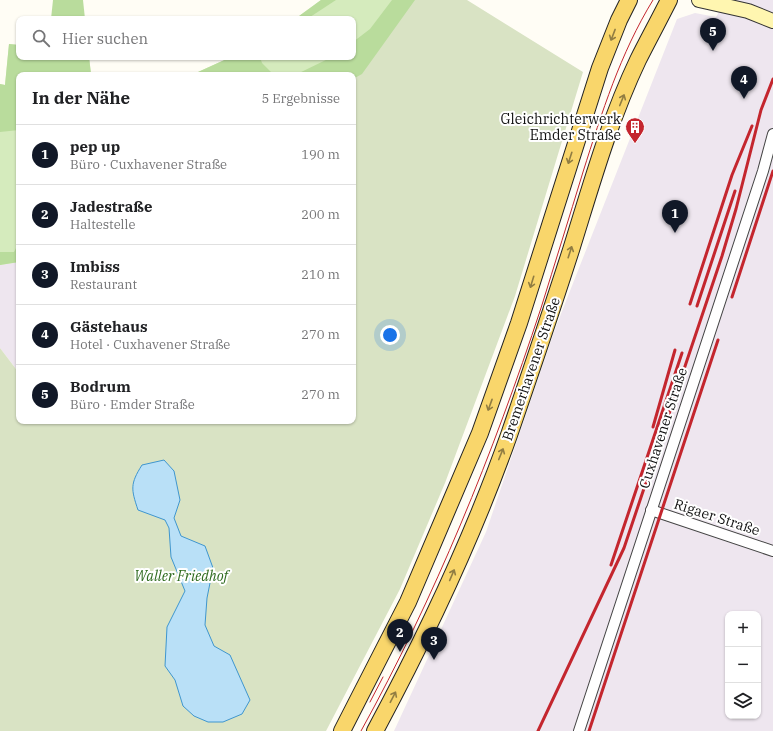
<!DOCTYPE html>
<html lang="de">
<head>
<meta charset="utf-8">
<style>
	:root { --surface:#fff; --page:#f2f2f2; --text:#202124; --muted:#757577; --line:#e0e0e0; --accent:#111827 }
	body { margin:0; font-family:"IBM Plex Serif",serif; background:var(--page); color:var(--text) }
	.controls { position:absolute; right:12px; bottom:12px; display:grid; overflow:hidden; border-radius:8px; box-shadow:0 1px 3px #0004 }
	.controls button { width:36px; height:36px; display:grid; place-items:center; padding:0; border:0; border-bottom:1px solid var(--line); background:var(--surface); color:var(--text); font:20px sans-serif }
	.you { position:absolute; left:390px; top:335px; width:14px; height:14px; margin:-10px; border:3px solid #fff; border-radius:50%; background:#1a73e8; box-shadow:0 0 0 6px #1a73e833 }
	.badge { display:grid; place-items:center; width:26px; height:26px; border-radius:50%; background:var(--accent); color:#fff; font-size:13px; font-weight:700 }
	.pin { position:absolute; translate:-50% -33px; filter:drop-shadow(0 1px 2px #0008) }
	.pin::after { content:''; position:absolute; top:21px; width:14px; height:12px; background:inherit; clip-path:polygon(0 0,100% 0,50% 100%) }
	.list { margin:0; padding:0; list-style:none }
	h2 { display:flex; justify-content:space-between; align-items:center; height:52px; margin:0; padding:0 16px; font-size:17px }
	h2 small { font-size:13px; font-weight:400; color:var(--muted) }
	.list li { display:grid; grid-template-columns:26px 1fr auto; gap:12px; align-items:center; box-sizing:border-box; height:60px; padding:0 16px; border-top:1px solid var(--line) }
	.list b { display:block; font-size:15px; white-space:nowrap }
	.list p { margin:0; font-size:13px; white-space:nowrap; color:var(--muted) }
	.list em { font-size:13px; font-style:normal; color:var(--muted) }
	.icon { flex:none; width:22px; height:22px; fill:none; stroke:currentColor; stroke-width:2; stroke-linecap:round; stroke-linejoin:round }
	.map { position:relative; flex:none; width:773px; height:731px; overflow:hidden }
	.search { position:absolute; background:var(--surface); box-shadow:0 1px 3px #0004; left:16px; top:16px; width:340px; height:44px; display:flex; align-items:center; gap:10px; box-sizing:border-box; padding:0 14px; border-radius:8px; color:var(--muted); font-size:15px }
	.panel { position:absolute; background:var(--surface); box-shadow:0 1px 3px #0004; left:16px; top:72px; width:340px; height:352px; border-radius:8px }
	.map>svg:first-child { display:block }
	.industrial { fill:#eee6ef; fill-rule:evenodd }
	.green { fill:#d5ebbd }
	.forest { fill:#b9dc9c }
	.cemetery { fill:#d9e3c4 }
	.water { fill:#b9e0f7; stroke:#3f96cf }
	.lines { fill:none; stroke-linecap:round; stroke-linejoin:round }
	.street-casing { stroke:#444; stroke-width:12 }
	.secondary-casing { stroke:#333; stroke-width:16 }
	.primary-casing { stroke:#222; stroke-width:18 }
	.street { stroke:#fff; stroke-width:10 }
	.secondary { stroke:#fff6b0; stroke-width:14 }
	.primary { stroke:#f9d66b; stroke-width:16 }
	.tram { stroke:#c4262e; stroke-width:1 }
	.rail { stroke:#c4262e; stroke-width:3 }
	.oneway { stroke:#917d42 }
	.labels { text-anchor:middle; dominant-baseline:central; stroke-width:4; stroke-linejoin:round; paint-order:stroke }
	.poi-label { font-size:14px; fill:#111; stroke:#fff; text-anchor:end }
	.street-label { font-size:14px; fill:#111; stroke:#fff }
	.park-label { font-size:14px; font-style:italic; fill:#2f6b1f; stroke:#fff }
</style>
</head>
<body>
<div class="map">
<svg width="773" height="731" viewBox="0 0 773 731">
	<rect width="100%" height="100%" fill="#fffdf5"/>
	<!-- industrial -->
	<g class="industrial">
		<path d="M726,0H773V731H394L486,532L555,329L677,19L695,13L716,17ZM728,614H758V716H728Z"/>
		<path d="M19,262V373L0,348V265Z"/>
	</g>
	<!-- green -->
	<g class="green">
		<path d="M321,0H415L353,75H174L198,72L231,57H353V19H295Z"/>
		<path d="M9,44L19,45V57H89L91,74L112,75H19V262L0,265V84L5,85Z"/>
	</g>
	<!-- forest -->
	<g class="forest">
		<path d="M53,0H83L85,19H51Z"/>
		<path d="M321,0H336L307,19H295Z"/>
		<path d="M392,0H424L353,105V75H295L332,57H353V42L370,29Z"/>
		<path d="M9,44L19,45V57H89L91,74L112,75H19V130L0,132V84L5,85Z"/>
		<path d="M231,57H260L262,63L274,75H174L198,72Z"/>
		<path d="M19,242V262L0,265V252H14Z"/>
	</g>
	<!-- cemetery -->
	<path class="cemetery" d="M415,0H467L583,72L515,296L445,483L400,589L326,731H0V348L19,373V421H353V79L362,74Z"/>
	<!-- water -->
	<path class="water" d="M164,460L174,471L180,500L174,518L181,536L205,546L213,568L207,598L205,625L214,646L230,655L250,700L242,714L223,722H208L194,716L183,706L175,680L165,666L167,627L185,591L171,557L169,528L165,520L138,510C131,489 130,484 142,465Z"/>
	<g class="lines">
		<defs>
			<g id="street">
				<path d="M651,510L773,551"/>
				<path d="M579,731L763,171L773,134"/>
			</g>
			<path id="secondary" d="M699,0L748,11L773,21"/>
			<g id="primary">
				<path d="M342,731L408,602L480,433L519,323L600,68L619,20L629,0"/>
				<path d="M375,731C426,636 473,537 509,435C530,374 551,312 571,250C591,186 609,121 638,60C648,40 659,20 669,0"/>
			</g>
		</defs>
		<!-- street casing -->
		<use href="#street" class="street-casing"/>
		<!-- secondary casing -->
		<use href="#secondary" class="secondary-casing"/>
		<!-- primary casing -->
		<use href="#primary" class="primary-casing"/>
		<!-- street -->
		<use href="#street" class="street"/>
		<!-- secondary -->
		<use href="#secondary" class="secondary"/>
		<!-- primary -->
		<use href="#primary" class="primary"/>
		<!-- tram -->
		<g class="tram">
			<path d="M370,702L383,677"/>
			<path d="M361,731C435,597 493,454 541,308C555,263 569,218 583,172C602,112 620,54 653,0"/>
		</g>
		<!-- rail -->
		<g class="rail">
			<path d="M732,297L773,171"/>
			<path d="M690,304L732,175L752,126"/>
			<path d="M697,306L735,191"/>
			<path d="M653,427L675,350"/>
			<path d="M611,565L682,353"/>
			<path d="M538,731L624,548L722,256L736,209L761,110L773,79"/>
			<path d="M589,731L718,340"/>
		</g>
	</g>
	<!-- one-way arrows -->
	<defs><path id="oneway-shaft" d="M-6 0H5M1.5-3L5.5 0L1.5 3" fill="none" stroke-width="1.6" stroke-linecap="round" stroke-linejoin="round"/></defs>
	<g class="oneway">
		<use href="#oneway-shaft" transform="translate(613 35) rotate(111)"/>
		<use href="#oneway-shaft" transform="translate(622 100) rotate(-68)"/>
		<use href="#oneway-shaft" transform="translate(570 158) rotate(108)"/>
		<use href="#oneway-shaft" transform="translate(570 252) rotate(-72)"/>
		<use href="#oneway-shaft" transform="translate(532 282) rotate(107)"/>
		<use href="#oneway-shaft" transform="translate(490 405) rotate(110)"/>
		<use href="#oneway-shaft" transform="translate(501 454) rotate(-68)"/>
		<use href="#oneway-shaft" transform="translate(452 575) rotate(-67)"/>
		<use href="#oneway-shaft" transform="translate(393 697) rotate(-63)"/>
	</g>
	<!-- icons -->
	<defs>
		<symbol id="building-pin" viewBox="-11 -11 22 30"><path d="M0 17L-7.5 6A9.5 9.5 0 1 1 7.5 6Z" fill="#c4262e" stroke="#fff"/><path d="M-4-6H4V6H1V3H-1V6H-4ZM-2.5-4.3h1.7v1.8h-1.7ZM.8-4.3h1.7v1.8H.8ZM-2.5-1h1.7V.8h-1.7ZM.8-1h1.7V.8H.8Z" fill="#fff"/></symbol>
	</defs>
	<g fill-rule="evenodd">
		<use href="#building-pin" x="624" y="116" width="22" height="30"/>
	</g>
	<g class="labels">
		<!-- poi labels -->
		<g class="poi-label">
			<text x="621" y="119">Gleichrichterwerk<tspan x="621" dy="16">Emder Straße</tspan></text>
		</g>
		<!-- street labels -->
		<g class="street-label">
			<text transform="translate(531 369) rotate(-71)">Bremerhavener Straße</text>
			<text transform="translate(663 428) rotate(-72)">Cuxhavener Straße</text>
			<text transform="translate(717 517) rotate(18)">Rigaer Straße</text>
		</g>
		<!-- park labels -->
		<g class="park-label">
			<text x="181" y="576">Waller Friedhof</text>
		</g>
	</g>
</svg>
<div class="controls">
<button>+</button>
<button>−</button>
<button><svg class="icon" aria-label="layers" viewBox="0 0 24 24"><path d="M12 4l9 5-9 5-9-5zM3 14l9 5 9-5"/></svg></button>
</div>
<div class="you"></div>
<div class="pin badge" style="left:675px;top:233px">1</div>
<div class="pin badge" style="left:400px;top:652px">2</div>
<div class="pin badge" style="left:434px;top:660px">3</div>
<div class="pin badge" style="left:744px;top:99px">4</div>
<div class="pin badge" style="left:713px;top:51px">5</div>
<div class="search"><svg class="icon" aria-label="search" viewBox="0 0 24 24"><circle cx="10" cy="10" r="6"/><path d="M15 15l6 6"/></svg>Hier suchen</div>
<section class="panel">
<h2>In der Nähe<small>5 Ergebnisse</small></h2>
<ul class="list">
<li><span class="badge">1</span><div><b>pep up</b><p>Büro · Cuxhavener Straße</p></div><em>190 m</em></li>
<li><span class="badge">2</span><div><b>Jadestraße</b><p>Haltestelle</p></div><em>200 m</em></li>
<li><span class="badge">3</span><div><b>Imbiss</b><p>Restaurant</p></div><em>210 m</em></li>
<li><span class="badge">4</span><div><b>Gästehaus</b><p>Hotel · Cuxhavener Straße</p></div><em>270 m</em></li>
<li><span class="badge">5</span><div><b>Bodrum</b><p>Büro · Emder Straße</p></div><em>270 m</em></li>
</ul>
</section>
</div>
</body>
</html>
